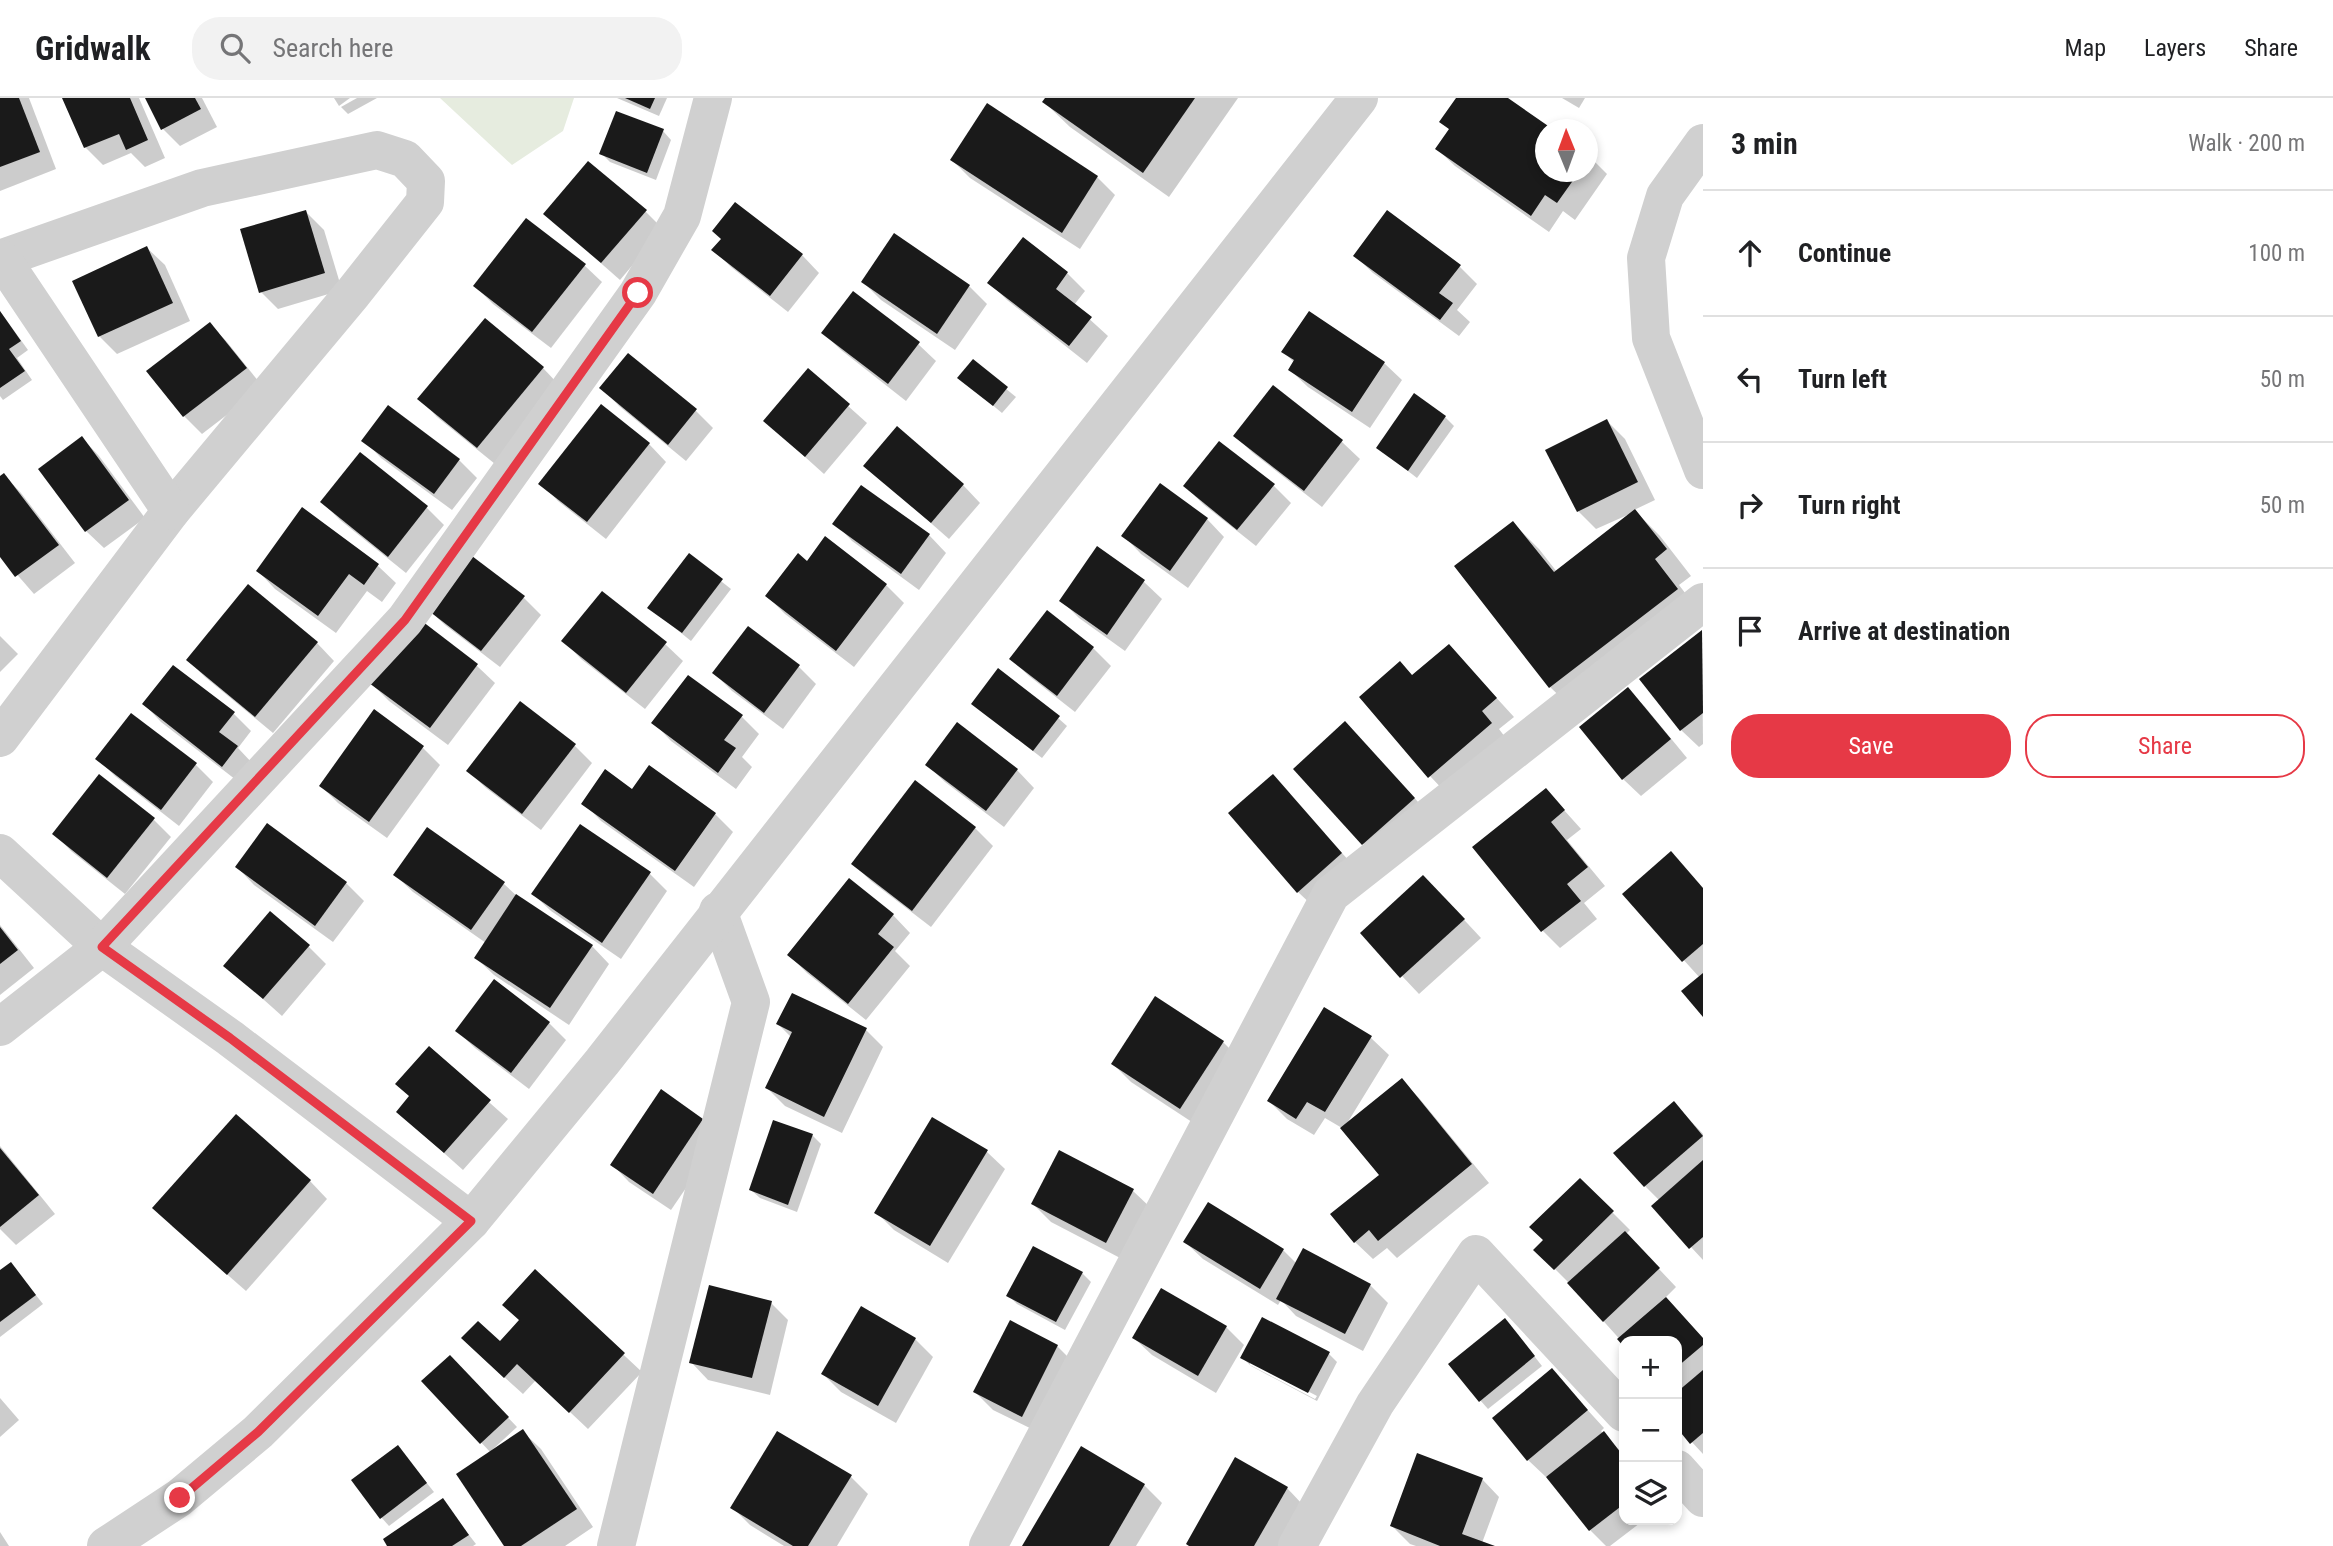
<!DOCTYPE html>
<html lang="en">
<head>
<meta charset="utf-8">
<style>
	:root { --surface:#fff; --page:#f2f2f2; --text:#202124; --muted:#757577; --line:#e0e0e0; --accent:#e63946 }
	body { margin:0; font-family:"Roboto Condensed",sans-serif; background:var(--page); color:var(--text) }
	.controls { position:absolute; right:21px; bottom:21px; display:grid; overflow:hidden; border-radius:14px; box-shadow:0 4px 10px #0003 }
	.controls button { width:63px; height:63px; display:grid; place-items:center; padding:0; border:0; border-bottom:2px solid var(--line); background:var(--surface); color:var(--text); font:35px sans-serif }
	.compass { position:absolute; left:1535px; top:21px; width:63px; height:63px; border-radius:50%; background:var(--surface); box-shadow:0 4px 10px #0003; rotate:359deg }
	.stop { position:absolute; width:21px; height:21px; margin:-16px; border:5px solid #e63946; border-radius:50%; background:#fff }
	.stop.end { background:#e63946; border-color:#fff; box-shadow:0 2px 7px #0008 }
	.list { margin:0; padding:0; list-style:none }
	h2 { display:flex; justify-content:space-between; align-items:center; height:91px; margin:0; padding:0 28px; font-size:30px }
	h2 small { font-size:23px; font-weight:400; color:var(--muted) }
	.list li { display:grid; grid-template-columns:46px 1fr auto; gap:21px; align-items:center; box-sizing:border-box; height:126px; padding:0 28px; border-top:2px solid var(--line) }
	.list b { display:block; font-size:26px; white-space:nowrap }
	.list em { font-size:23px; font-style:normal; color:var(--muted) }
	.actions { display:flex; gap:14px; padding:21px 28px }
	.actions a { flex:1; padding:16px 0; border:2px solid var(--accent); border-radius:28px; text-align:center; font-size:24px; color:var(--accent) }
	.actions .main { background:var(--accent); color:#fff }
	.icon { flex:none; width:38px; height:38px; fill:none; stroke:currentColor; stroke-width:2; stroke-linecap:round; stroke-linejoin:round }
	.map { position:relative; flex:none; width:1703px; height:1448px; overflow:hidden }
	header { display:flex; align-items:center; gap:42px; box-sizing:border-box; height:98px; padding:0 35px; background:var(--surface); border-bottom:2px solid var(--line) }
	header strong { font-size:33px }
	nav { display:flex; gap:38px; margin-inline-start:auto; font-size:24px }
	.search { width:490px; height:63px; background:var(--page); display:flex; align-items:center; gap:18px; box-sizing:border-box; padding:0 24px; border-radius:28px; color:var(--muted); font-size:26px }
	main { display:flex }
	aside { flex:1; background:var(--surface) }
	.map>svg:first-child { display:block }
	.green { fill:#e6ecdf }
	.shadow { fill:#0003; fill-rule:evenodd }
	.building { fill:#1a1a1a }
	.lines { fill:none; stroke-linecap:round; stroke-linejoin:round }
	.minor { stroke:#d0d0d0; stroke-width:38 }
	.tertiary { stroke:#d0d0d0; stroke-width:38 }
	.route { stroke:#e63946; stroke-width:9 }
</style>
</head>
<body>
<header>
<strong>Gridwalk</strong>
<div class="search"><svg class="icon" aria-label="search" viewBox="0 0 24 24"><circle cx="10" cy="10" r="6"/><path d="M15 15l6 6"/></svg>Search here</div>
<nav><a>Map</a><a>Layers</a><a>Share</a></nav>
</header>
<main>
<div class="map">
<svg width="1703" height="1448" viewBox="0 0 1703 1448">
	<rect width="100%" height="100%" fill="#fff"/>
	<!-- green -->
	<path class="green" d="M440,0H574L563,33L512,67Z"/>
	<!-- shadow -->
	<g class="shadow">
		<path d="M0,0H29L56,71L0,93Z"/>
		<path d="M64,0H139L165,60L145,69L131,55L103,67L85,49Z"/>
		<path d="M147,0H202L217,29L180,48L163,31Z"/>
		<path d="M334,0H350L339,8Z"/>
		<path d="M357,0H377L348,16L341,9Z"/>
		<path d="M617,0H667L659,18Z"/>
		<path d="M1047,0H1238L1169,99L1070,29L1044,4Z"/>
		<path d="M1458,0H1505L1546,32V74H1588V57L1607,76L1575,122L1563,113L1549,134L1455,68L1437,51L1450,32L1441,23Z"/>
		<path d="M1562,0H1585L1579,10Z"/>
		<path d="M663,33L671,42L656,82L610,64L602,56Z"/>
		<path d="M952,62L1097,79L1115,97L1080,151L970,80Z"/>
		<path d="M645,113L663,131L620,182L545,116Z"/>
		<path d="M306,114L324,132L342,192L278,211L261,194Z"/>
		<path d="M1023,142L1067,175L1085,193L1074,207L1108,238L1087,265L1007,202L990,185Z"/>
		<path d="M147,150L165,167L190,223L117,256L99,238Z"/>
		<path d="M714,152L802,157L819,175L788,214L731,169Z"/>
		<path d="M1355,158L1460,169L1477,186L1457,212L1470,224L1459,238L1373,175Z"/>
		<path d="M584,167L602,184L551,250L493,206L475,188Z"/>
		<path d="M863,184L969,188L987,206L955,252L881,202Z"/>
		<path d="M0,213L28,252L17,260L32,282L3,302L0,298Z"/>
		<path d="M210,226L227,244L263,289L202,336L184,318Z"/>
		<path d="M823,235L918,246L936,263L906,303L841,252Z"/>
		<path d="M1283,254L1384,265L1402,282L1370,330L1308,289L1290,272L1295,265Z"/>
		<path d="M629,258L696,313L713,330L686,363L619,308L602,290Z"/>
		<path d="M973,264L1016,299L1002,315L960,280Z"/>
		<path d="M543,270L560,288L495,366L437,319L420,301Z"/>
		<path d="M808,272L867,325L824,376L765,323Z"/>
		<path d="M1273,290L1342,344L1360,361L1322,409L1253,355L1235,338Z"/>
		<path d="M1445,319L1454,328L1417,380L1378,350Z"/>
		<path d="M1607,323L1625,341L1655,402L1634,412L1660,438L1691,478L1679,487L1702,517L1576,614L1550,589L1513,425L1539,451L1557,474L1632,415L1596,431L1578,413L1548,353Z"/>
		<path d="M82,340L99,358L145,420L104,450L86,433Z"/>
		<path d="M364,342L459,362L477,380L452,412L381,360Z"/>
		<path d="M649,346L666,364L606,441L558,403L541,385Z"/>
		<path d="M866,368L963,387L980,405L949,441Z"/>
		<path d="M4,377L21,395L75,465L34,496L0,457V380Z"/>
		<path d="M1273,387L1291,405L1256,448L1203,406L1185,388Z"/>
		<path d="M322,404L427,410L444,427L406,475L340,422Z"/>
		<path d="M302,412L378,468L396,485L382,504L367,493L336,535L275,491L258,473Z"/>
		<path d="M1207,421L1224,439L1188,490L1141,456L1124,438Z"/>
		<path d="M835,425L929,437L946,455L919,492L852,443Z"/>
		<path d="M1098,451L1144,484L1162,501L1125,553L1079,520L1061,502Z"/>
		<path d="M689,458L731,491L691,543L650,510Z"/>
		<path d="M807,465L886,487L904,505L854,569L785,516L767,498Z"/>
		<path d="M523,499L541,517L500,569L445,527L427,510Z"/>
		<path d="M1047,515L1093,550L1111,568L1075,614L1029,578L1011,561Z"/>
		<path d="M418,523L477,568L495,585L448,647L389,603L371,585Z"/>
		<path d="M1702,534L1703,646L1699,649L1681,632Z"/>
		<path d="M0,538L18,556L0,574Z"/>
		<path d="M564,543L665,546L683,563L645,611L581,561Z"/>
		<path d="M317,545L334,563L273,635L205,579L188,562Z"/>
		<path d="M1449,548L1514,619L1499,631L1508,643L1447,696L1430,678L1413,579Z"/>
		<path d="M799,569L816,586L783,631L732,593L714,575Z"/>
		<path d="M1628,591L1645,609L1687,660L1641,698L1623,681Z"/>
		<path d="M144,606L233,615L251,633L238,650L254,667L240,685L161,624Z"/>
		<path d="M520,606L575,648L592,665L541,732L486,690L468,673Z"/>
		<path d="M982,614L1058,620L1067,628L1042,660Z"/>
		<path d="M131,617L196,667L213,684L179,728L115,678L97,660Z"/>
		<path d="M742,619L759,636L742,659L752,669L736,691L671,643L654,625Z"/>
		<path d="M1362,643L1431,718L1381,763L1363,745Z"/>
		<path d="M423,650L440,667L387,740L338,705L321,688Z"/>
		<path d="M927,667L1017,672L1034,690L1004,729L945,684Z"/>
		<path d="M1273,678L1359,774L1316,811L1298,794Z"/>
		<path d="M1546,692L1581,731L1567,742L1605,788L1584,805L1597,821L1560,850L1543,833Z"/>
		<path d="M632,693L715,716L733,734L694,789L601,723L584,705Z"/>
		<path d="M153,721L171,739L125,796L71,753L54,735Z"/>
		<path d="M267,728L346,785L364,803L333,844L254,787L237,769Z"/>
		<path d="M975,730L993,748L931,829L871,783L853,766Z"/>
		<path d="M428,732L504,786L519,800L592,848L609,866L569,927L494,877L476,860L486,845L413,794L395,777Z"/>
		<path d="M649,775L667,793L621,861L551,813L533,796Z"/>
		<path d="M1703,790V916L1700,880L1624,796Z"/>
		<path d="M1441,797L1481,840L1419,896L1402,878Z"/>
		<path d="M893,817L910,835L895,853L910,868L866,922L807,875L789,857Z"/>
		<path d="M0,827L34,870L0,897Z"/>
		<path d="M308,848L326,866L282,918L226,868Z"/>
		<path d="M1156,900L1223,944L1241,962L1198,1028L1131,984L1113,966Z"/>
		<path d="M1325,912L1371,940L1389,957L1346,1027L1402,983L1419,1000L1489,1085L1397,1160L1387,1150L1373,1161L1355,1144L1381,1077L1342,1030L1325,1020L1314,1037L1287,1021L1269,1003Z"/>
		<path d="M549,925L566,942L529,991L475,950L457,933Z"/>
		<path d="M778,926L866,932L883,949L842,1035L785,1008L767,990L792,940Z"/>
		<path d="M429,951L508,1021L463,1072L398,1014L410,999Z"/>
		<path d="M1674,1005L1703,1036V1162L1653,1108L1659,1102L1645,1088Z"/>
		<path d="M933,1021L987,1054L1005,1071L948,1165L894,1132L876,1114Z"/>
		<path d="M702,1022L720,1040L671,1112L629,1084L612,1066Z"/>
		<path d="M812,1037L821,1046L797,1114L760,1100L751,1092Z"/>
		<path d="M0,1048L55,1116L16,1147L0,1131Z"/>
		<path d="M1580,1082L1630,1132L1626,1136L1676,1189L1665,1200L1703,1241V1356L1677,1328V1243H1624V1246L1572,1188L1536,1152L1545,1143Z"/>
		<path d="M310,1083L327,1101L246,1193L172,1128Z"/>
		<path d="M1133,1093L1151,1110L1124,1162L1051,1124L1033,1106Z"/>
		<path d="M1208,1106L1283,1152L1297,1166L1370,1187L1388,1205L1363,1253L1296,1218L1281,1202L1278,1207L1203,1161L1185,1144Z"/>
		<path d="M11,1166L43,1206L0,1239V1174Z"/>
		<path d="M535,1174L642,1274L588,1331L536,1282L523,1296L481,1258L500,1246L521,1223Z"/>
		<path d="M1082,1175L1091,1184L1065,1232L1017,1206L1009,1198Z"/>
		<path d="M771,1205L788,1222L770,1297L708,1282L691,1264Z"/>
		<path d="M1226,1229L1244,1247L1216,1295L1152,1257L1134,1240Z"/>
		<path d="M1513,1231L1542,1268L1488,1311L1480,1302Z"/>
		<path d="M915,1241L933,1259L896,1325L841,1294L823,1276Z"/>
		<path d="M1057,1248L1075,1266L1040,1335L993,1312L975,1294Z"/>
		<path d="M1329,1256L1337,1264L1317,1303L1251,1268L1242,1259ZM1250,1263L1317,1298L1315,1301L1250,1267Z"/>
		<path d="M450,1259L517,1329L492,1352L493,1353L523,1334L541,1351L593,1429L565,1448H506L491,1355L424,1283Z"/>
		<path d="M1552,1273L1604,1330L1601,1333L1624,1357V1422H1644L1610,1448H1606L1590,1432L1548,1378L1546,1379L1528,1362Z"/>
		<path d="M0,1300L19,1322L0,1339Z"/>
		<path d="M398,1349L434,1394L389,1428L381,1419Z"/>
		<path d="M851,1379L868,1396L837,1448H784L750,1427L732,1409Z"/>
		<path d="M1482,1381L1499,1399L1482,1445L1491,1448H1416L1410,1446L1392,1428Z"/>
		<path d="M1144,1387L1162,1405L1136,1448H1024Z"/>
		<path d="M1287,1390L1304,1408L1281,1448H1190Z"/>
		<path d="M442,1402L476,1446L473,1448H389Z"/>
		<path d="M0,1434L9,1448H0Z"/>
	</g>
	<!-- building -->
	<g class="building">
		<path d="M0,0H19L40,54L0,69Z"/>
		<path d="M62,0H130L148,42L126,52L119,36L84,50Z"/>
		<path d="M145,0H195L201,11L161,32Z"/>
		<path d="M625,0H655L650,11Z"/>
		<path d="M1045,0H1195L1143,75L1042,4Z"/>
		<path d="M1456,0H1508L1554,32H1546V74H1579L1557,105L1545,97L1531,118L1435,51L1449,31L1439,24Z"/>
		<path d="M987,5L1098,78L1062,135L950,62Z"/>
		<path d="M616,13L664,31L647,75L599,56Z"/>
		<path d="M588,63L647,112L601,165L543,116Z"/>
		<path d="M735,104L803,156L770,198L711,152L721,141L712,133Z"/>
		<path d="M306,112L325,175L259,195L240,131Z"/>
		<path d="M1387,112L1461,167L1439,195L1453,205L1440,222L1353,158Z"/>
		<path d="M526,120L586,166L532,234L473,188Z"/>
		<path d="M894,135L970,187L937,236L861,184Z"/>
		<path d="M1023,139L1068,174L1056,191L1092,219L1069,248L987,185Z"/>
		<path d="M147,148L173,205L98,239L72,183Z"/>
		<path d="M853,193L920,244L888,286L821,235Z"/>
		<path d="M0,213L21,243L9,251L25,273L0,290Z"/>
		<path d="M1309,213L1385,264L1352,314L1288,272L1294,262L1281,254Z"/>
		<path d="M485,220L544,269L477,350L417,301Z"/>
		<path d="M210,224L247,270L183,319L146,273Z"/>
		<path d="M628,255L697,311L668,347L599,290Z"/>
		<path d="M973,261L1008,289L993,308L957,280Z"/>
		<path d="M808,270L850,306L805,359L763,323Z"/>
		<path d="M1273,287L1343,342L1304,393L1233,338Z"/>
		<path d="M1414,295L1446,318L1408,373L1376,350Z"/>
		<path d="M601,306L650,345L587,424L538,386Z"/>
		<path d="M388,307L460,361L434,396L361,343Z"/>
		<path d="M1607,321L1638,384L1577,414L1545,352Z"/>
		<path d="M897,328L964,386L931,425L863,368Z"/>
		<path d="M82,338L129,402L85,434L38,371Z"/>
		<path d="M1219,343L1275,386L1237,432L1183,388Z"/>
		<path d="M360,354L428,408L388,459L320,404Z"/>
		<path d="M4,375L59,447L15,479L0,459V378Z"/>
		<path d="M1160,385L1208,420L1170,473L1121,438Z"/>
		<path d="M861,387L930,436L901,476L832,426Z"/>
		<path d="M302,409L379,466L364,487L349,476L318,518L256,473Z"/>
		<path d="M1635,411L1667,451L1655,461L1678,491L1549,590L1454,468L1513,423L1554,474Z"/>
		<path d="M825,438L887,486L836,553L765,498L798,455L807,463Z"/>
		<path d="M1097,448L1145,482L1107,537L1059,503Z"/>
		<path d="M468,455L525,498L481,553L425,510Z"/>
		<path d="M689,455L723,481L682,535L647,510Z"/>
		<path d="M248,486L318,544L255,619L186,562Z"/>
		<path d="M602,493L667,544L626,595L561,543Z"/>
		<path d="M1047,512L1094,549L1057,598L1009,561Z"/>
		<path d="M418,520L478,566L430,630L369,585Z"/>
		<path d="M748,528L800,567L764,615L712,575Z"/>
		<path d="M1702,532L1703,615L1680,633L1639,581Z"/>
		<path d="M1449,546L1497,600L1482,613L1492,625L1428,680L1359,599L1400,563L1412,577Z"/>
		<path d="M173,567L235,614L219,634L238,648L222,669L142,606Z"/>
		<path d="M998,570L1060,618L1033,653L971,606Z"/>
		<path d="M688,577L743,617L724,642L736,650L718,675L651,625Z"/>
		<path d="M1628,589L1671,641L1622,682L1579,629Z"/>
		<path d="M520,603L576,646L522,716L466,673Z"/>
		<path d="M374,611L424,648L369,724L319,688Z"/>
		<path d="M131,615L197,665L161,712L95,661Z"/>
		<path d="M1345,623L1415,700L1362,747L1293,671Z"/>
		<path d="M957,624L1018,671L986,713L925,667Z"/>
		<path d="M649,667L716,715L675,773L581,706L605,671L632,691Z"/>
		<path d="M99,676L155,720L107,780L52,736Z"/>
		<path d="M1273,676L1342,755L1297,795L1228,715Z"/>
		<path d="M915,682L976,729L912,813L851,766Z"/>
		<path d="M1546,690L1565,712L1551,724L1588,769L1567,786L1581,803L1541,834L1472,749Z"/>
		<path d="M267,725L347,784L315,828L235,769Z"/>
		<path d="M580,726L651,774L602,845L531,796Z"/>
		<path d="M427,729L505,784L471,832L393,777Z"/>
		<path d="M1671,753L1703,790V846L1682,864L1622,796Z"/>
		<path d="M1423,777L1465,821L1400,880L1360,835Z"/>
		<path d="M849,780L894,816L878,836L894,849L848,906L787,857Z"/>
		<path d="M516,796L593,847L550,910L474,860Z"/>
		<path d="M270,813L310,847L263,901L223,868Z"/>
		<path d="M0,829L18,852L0,866Z"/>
		<path d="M1703,875V919L1681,893Z"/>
		<path d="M494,881L550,924L511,975L455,933Z"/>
		<path d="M792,895L867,930L824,1019L765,990L792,934L776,926Z"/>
		<path d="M1155,898L1224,943L1180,1011L1111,966Z"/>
		<path d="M1324,909L1372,938L1325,1014L1307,1004L1296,1021L1267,1003Z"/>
		<path d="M429,948L491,1002L444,1055L396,1014L409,998L395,986Z"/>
		<path d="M1402,980L1472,1066L1378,1143L1369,1132L1354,1145L1330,1116L1379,1077L1340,1030Z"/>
		<path d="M661,991L703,1021L653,1096L610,1067Z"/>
		<path d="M1674,1003L1703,1038L1644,1089L1613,1055Z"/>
		<path d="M236,1016L311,1082L227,1177L152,1110Z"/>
		<path d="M932,1019L988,1052L930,1148L874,1115Z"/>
		<path d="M773,1022L813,1036L788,1107L749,1092Z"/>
		<path d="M0,1050L39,1097L0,1129Z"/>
		<path d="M1059,1052L1134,1091L1106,1145L1031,1106Z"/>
		<path d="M1703,1062V1139L1689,1151L1651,1108Z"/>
		<path d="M1580,1080L1614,1113L1554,1172L1533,1152L1543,1142L1529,1129Z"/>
		<path d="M1208,1104L1284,1151L1260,1191L1183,1144Z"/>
		<path d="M1625,1133L1660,1170L1603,1224L1567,1185Z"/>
		<path d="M1033,1148L1083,1174L1056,1224L1006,1198Z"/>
		<path d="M1303,1150L1371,1186L1345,1236L1276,1201Z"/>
		<path d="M11,1164L36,1197L0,1224V1172Z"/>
		<path d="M535,1171L625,1255L569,1315L517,1266L504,1280L461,1240L478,1223L500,1243L519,1222L502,1207Z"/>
		<path d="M709,1187L772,1203L752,1280L689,1265Z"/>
		<path d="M1161,1190L1227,1228L1198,1278L1132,1240Z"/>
		<path d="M1666,1199L1703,1240V1247L1677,1269V1243H1624V1249L1617,1241Z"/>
		<path d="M861,1208L916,1240L878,1308L821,1276Z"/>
		<path d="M1262,1219L1330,1254L1308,1295L1240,1260Z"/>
		<path d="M1505,1220L1535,1258L1479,1304L1448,1266Z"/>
		<path d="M1010,1222L1058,1247L1022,1319L973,1294Z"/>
		<path d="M450,1257L509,1319L480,1346L421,1283Z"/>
		<path d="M1552,1270L1588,1312L1527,1363L1492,1320Z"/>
		<path d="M1703,1272V1335L1690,1346L1677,1330V1294Z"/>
		<path d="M523,1331L577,1411L521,1448H504L456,1376Z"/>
		<path d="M777,1333L852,1377L808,1448H793L730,1410Z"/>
		<path d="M1604,1333L1624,1359V1406L1589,1433L1546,1379Z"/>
		<path d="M398,1347L427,1385L380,1421L351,1382Z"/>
		<path d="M1081,1348L1145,1386L1109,1448H1022Z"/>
		<path d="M1417,1355L1483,1380L1462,1436L1495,1448H1440L1390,1428Z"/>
		<path d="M1235,1359L1288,1389L1254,1448H1189L1186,1446Z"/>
		<path d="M443,1400L469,1437L452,1448H387L383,1441Z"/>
	</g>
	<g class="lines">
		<!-- minor -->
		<g class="minor">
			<path d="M0,161L202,90L377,52L405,61L426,83L425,104L353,195L171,413L0,640"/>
			<path d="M2,161L171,413"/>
			<path d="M0,755L102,849L230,940L471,1123"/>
			<path d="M0,929L102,849L405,522L638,195L682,118L713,0"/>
			<path d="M1677,1371L1703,1400"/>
			<path d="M616,1448L751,904L718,813"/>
			<path d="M988,1448L1331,796L1703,504"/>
			<path d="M1297,1448L1375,1306L1476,1156L1624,1315"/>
		</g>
		<!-- tertiary -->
		<g class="tertiary">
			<path d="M1703,45L1665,98L1646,160L1651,240L1703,372"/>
			<path d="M106,1448L179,1400L258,1334L471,1123L602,964L1359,0"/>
		</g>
	</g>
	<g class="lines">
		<!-- route -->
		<path class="route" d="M180,1400L258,1334L471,1123L230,940L102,849L405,522L638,195"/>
	</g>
</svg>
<div class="controls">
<button>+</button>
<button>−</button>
<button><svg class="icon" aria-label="layers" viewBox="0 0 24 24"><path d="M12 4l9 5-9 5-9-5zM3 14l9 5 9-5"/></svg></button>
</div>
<svg class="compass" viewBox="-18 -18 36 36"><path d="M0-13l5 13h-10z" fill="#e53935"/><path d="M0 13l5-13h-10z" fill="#757577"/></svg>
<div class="stop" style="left:638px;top:195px"></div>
<div class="stop end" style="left:180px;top:1400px"></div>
</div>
<aside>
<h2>3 min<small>Walk · 200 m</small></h2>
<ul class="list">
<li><svg class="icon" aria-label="ahead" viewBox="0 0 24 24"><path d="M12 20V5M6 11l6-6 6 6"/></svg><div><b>Continue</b></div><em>100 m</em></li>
<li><svg class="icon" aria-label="left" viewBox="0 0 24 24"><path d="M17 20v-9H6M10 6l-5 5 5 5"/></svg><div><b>Turn left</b></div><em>50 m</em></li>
<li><svg class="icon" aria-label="right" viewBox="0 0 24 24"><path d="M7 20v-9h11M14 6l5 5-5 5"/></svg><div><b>Turn right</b></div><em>50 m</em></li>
<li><svg class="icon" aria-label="arrive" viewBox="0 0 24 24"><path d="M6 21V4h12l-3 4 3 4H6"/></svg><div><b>Arrive at destination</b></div></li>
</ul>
<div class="actions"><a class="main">Save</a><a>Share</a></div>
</aside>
</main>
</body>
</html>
